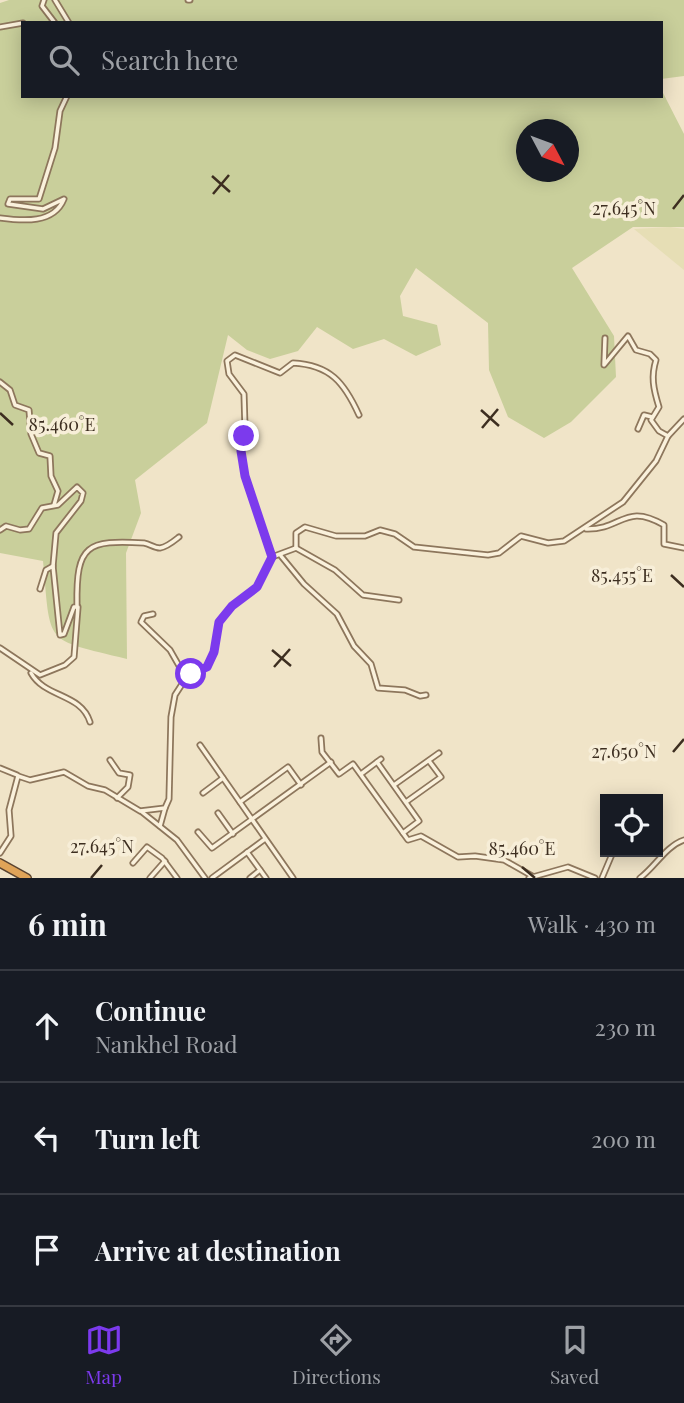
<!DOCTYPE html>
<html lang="en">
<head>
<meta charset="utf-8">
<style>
	:root { --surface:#171b24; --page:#20242c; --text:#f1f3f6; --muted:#9ea1a6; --line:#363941; --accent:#7c3aed }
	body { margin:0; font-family:"Playfair Display",serif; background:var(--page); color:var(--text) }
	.controls { position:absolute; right:21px; bottom:21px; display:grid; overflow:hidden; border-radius:0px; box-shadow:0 4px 18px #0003 }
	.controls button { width:63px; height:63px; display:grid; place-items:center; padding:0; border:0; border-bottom:2px solid var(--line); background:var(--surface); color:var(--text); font:35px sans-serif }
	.compass { position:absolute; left:516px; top:119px; width:63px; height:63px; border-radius:50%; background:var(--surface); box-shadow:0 4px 18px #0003; rotate:131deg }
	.stop { position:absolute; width:21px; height:21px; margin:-16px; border:5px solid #7c3aed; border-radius:50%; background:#fff }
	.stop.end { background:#7c3aed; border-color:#fff; box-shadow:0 2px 7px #0008 }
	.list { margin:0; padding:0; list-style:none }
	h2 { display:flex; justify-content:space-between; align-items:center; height:91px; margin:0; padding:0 28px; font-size:30px }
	h2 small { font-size:23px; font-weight:400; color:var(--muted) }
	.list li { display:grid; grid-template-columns:46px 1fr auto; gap:21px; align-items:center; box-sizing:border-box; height:112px; padding:0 28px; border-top:2px solid var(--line) }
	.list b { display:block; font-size:26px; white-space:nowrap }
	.list p { margin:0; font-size:23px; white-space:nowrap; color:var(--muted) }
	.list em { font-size:23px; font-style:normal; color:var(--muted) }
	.icon { flex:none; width:38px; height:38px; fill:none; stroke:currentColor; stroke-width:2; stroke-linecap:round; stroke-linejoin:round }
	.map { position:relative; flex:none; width:684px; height:878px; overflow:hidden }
	.search { position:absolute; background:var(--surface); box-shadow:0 4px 18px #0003; left:21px; right:21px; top:21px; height:77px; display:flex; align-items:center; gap:18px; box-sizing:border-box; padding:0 24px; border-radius:0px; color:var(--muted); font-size:26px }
	.sheet { height:427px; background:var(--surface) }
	nav { display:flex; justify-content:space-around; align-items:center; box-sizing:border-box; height:98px; border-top:2px solid var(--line); background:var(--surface); font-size:19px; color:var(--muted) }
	nav a { display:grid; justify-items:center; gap:4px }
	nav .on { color:var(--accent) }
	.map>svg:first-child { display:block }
	.farmland { fill:#e6deb5 }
	.green { fill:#c9cf9b; fill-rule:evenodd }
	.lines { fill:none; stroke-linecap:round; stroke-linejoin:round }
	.street-casing { stroke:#8d765c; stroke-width:7 }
	.highway-casing { stroke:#5b4430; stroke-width:10 }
	.street { stroke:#faf1dc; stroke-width:3.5 }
	.highway { stroke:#e0a458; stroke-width:7 }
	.route { stroke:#7c3aed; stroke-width:9 }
	.ticks { fill:none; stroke:#3d2e20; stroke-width:2.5 }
	.ticks-label { font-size:18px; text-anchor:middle; fill:#3d2e20; stroke:#f7eed8; stroke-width:7; stroke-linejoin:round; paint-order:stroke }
</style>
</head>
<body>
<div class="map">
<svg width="684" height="878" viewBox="0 0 684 878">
	<rect width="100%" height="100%" fill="#f0e4c8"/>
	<!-- farmland -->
	<path class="farmland" d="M670,227L684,229V270L634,229Z"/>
	<!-- green -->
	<path class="green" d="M9,0H684V76L661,79V23H23V96H661V89L684,134V227H633L572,268L614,336L616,377L571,422L544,438L508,417L489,370L488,323L416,268L400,296L403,316L437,325L441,345L416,356L384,339L353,349L317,327L298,351L270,359L247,350L228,335L207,423L135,480L141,513L126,553L127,659C43,638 51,647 43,561L0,553V3ZM526,130H568V172H526Z"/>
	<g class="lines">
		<defs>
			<g id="street">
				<path d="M44,0L42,6L55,23"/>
				<path d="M55,0L69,23"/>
				<path d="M188,0H190"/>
				<path d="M0,27L23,23"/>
				<path d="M0,218C23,221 54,224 64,199L43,209L8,204L10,199H39L55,148L60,111L67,96"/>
				<path d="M605,338L604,365L628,336L636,350L650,354L656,360C651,376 653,388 659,407L651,420L659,431L668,436"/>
				<path d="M0,382L10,390L15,405L29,410L31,434L39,453L50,456L51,476L58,491L54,505"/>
				<path d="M638,429L644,415L652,417"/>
				<path d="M586,529C622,530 625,502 664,525V544L684,548"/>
				<path d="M0,530L6,526L20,530L29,529L42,508L58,505L77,487L83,493L81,501L56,533L53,566"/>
				<path d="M296,548V533L305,527L336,536H365L380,530L395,534L414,547L488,555L499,553L521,536L548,543L564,541L623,502L656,461L668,436L684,419"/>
				<path d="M296,548L335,570L363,595L399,600"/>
				<path d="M281,556L304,584L337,614L354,646L371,664L378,688L405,690L420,696L426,695"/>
				<path d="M272,557L245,476L241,451L245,428L244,394L229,374L227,361L235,355L280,373L293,363C330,365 344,382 359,415"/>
				<path d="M77,605C76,544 87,540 144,543C150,544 154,548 160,548C167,547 174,541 179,537"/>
				<path d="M153,614L144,616L141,622L170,650L186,678"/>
				<path d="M0,648L40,675L65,665L74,657L78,607H74L64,634L60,635L53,566L46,570L40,589"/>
				<path d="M31,673C45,698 81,693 90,722"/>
				<path d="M321,738L322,752L339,774L353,764L408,840L421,836L458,857L475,856L504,860L534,877"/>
				<path d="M200,745L293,878"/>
				<path d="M110,760L119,773L130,775L128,787L117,798"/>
				<path d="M377,762L419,821L403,833"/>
				<path d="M0,768L17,775"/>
				<path d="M361,774L381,759"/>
				<path d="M394,785L439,753"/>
				<path d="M203,793L223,778"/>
				<path d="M240,802L288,767L301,785"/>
				<path d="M406,802L441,777L429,761"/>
				<path d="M142,812L177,840L205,878"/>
				<path d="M218,813L233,834"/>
				<path d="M160,826L165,808"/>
				<path d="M198,832L212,848L331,762"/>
				<path d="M247,852L266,878"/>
				<path d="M0,853L11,836L9,810L18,776L30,780L64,772L88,786L105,790L140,811L165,808L169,799L171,717L175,695L186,678L207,667L214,652L219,622L232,606L257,587L272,557L296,548"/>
				<path d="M133,863L147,847L162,858L177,878"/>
				<path d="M150,878L165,861"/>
				<path d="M212,878L265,839"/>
				<path d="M250,878L260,870"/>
				<path d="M529,878L568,867L595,878"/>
				<path d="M602,878L613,852"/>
				<path d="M640,878C655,867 666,846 684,840"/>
			</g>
			<path id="highway" d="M0,863L27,878"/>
		</defs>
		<!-- street casing -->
		<use href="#street" class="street-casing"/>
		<!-- highway casing -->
		<use href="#highway" class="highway-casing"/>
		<!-- street -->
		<use href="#street" class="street"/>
		<!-- highway -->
		<use href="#highway" class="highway"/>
	</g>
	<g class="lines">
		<!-- route -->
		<path class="route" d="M191,674L207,667L214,652L219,622L232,606L257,587L272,557L245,476L241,451L244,436"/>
	</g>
	<!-- ticks -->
	<path class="ticks" d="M212,176L230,192M213,194L229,175M673,209L684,195M481,410L499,426M0,413L13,425M482,428L498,409M671,575L684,587M272,650L291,666M274,667L290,649M673,752L684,739M522,867L535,878M91,878L102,865"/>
	<g class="ticks-label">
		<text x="624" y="215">27.645°N</text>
		<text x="62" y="431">85.460°E</text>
		<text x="622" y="582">85.455°E</text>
		<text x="624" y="758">27.650°N</text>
		<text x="102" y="853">27.645°N</text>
		<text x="522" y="855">85.460°E</text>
	</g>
</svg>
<div class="controls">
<button><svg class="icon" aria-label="locate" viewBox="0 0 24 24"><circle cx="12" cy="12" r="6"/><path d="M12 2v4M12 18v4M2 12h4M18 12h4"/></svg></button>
</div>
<svg class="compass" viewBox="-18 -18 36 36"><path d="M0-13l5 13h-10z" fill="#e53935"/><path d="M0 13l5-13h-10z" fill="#9ea1a6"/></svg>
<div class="stop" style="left:191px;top:674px"></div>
<div class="stop end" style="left:244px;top:436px"></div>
<div class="search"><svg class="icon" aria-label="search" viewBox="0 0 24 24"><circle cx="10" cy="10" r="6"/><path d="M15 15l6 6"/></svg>Search here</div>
</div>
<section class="sheet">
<h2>6 min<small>Walk · 430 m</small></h2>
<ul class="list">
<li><svg class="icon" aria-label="ahead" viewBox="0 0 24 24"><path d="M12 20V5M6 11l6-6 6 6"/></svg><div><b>Continue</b><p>Nankhel Road</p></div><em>230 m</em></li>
<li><svg class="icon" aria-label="left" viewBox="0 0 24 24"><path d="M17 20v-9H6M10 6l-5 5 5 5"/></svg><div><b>Turn left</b></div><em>200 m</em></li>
<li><svg class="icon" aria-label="arrive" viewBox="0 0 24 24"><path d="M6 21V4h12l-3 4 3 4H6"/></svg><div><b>Arrive at destination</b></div></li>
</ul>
</section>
<nav>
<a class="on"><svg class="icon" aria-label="map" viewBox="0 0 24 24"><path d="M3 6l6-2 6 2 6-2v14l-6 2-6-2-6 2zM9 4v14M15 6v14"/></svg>Map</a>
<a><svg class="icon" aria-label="directions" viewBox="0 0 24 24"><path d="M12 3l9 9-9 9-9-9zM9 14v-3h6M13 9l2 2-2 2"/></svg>Directions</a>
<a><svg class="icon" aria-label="saved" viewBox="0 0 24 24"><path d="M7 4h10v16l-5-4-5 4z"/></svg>Saved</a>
</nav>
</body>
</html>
